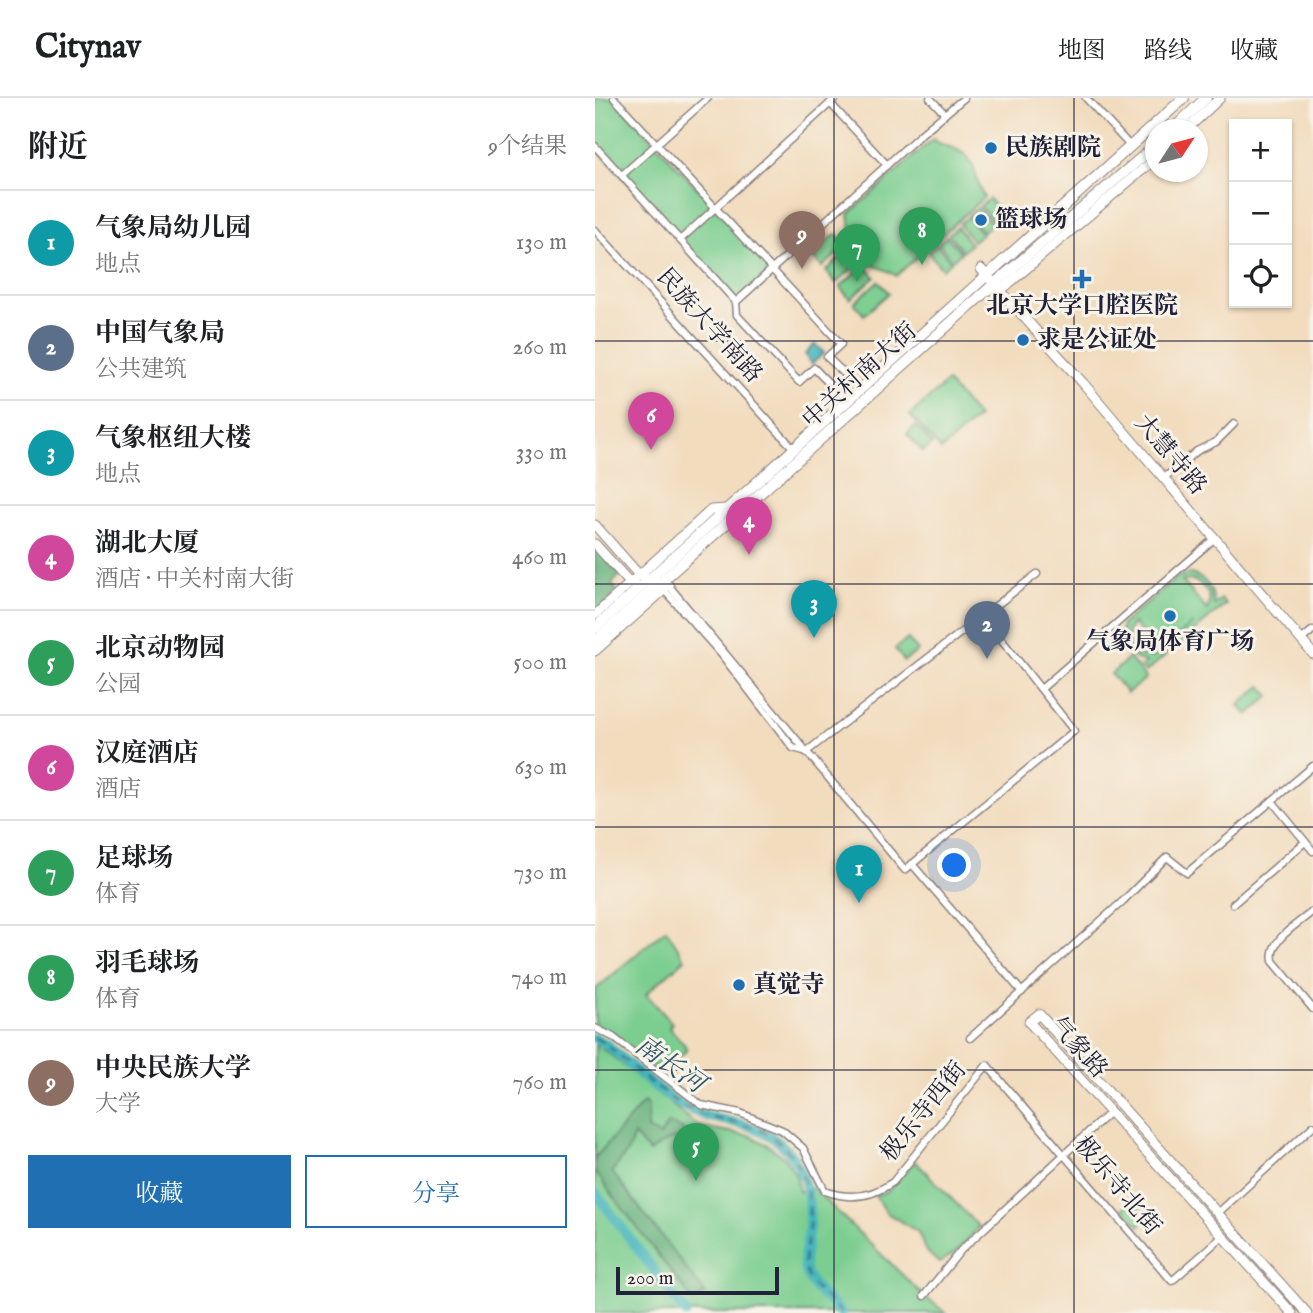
<!DOCTYPE html>
<html lang="zh">
<head>
<meta charset="utf-8">
<style>
	:root { --surface:#fff; --page:#f2f2f2; --text:#202124; --muted:#757577; --line:#e0e0e0; --accent:#1f6fb2 }
	body { margin:0; font-family:"IM FELL English","Noto Serif SC",serif; background:var(--page); color:var(--text) }
	.controls { position:absolute; right:21px; top:21px; display:grid; overflow:hidden; border-radius:0px; box-shadow:0 2px 5px #0004 }
	.controls button { width:63px; height:63px; display:grid; place-items:center; padding:0; border:0; border-bottom:2px solid var(--line); background:var(--surface); color:var(--text); font:35px sans-serif }
	.compass { position:absolute; left:550px; top:21px; width:63px; height:63px; border-radius:50%; background:var(--surface); box-shadow:0 2px 5px #0004; rotate:54deg }
	.scale { position:absolute; left:21px; bottom:18px; width:163px; box-sizing:border-box; padding-left:7px; border:4px solid #22223b; border-top:0; font-size:19px; line-height:24px; white-space:nowrap; color:#22223b; -webkit-text-stroke:5px #f7f3e8; paint-order:stroke }
	.you { position:absolute; left:360px; top:768px; width:24px; height:24px; margin:-18px; border:5px solid #fff; border-radius:50%; background:#1a73e8; box-shadow:0 0 0 10px #1a73e833 }
	.badge { display:grid; place-items:center; width:46px; height:46px; border-radius:50%; background:var(--accent); color:#fff; font-size:23px; font-weight:700 }
	.pin { position:absolute; translate:-50% -58px; filter:drop-shadow(0 2px 4px #0008) }
	.pin::after { content:''; position:absolute; top:37px; width:24px; height:21px; background:inherit; clip-path:polygon(0 0,100% 0,50% 100%) }
	.list { margin:0; padding:0; list-style:none }
	h2 { display:flex; justify-content:space-between; align-items:center; height:91px; margin:0; padding:0 28px; font-size:30px }
	h2 small { font-size:23px; font-weight:400; color:var(--muted) }
	.list li { display:grid; grid-template-columns:46px 1fr auto; gap:21px; align-items:center; box-sizing:border-box; height:105px; padding:0 28px; border-top:2px solid var(--line) }
	.list b { display:block; font-size:26px; white-space:nowrap }
	.list p { margin:0; font-size:23px; white-space:nowrap; color:var(--muted) }
	.list em { font-size:23px; font-style:normal; color:var(--muted) }
	.actions { display:flex; gap:14px; padding:21px 28px }
	.actions a { flex:1; padding:16px 0; border:2px solid var(--accent); border-radius:0px; text-align:center; font-size:24px; color:var(--accent) }
	.actions .main { background:var(--accent); color:#fff }
	.icon { flex:none; width:38px; height:38px; fill:none; stroke:currentColor; stroke-width:2; stroke-linecap:round; stroke-linejoin:round }
	.map { position:relative; flex:none; width:718px; height:1215px; overflow:hidden }
	header { display:flex; align-items:center; gap:42px; box-sizing:border-box; height:98px; padding:0 35px; background:var(--surface); border-bottom:2px solid var(--line) }
	header strong { font-size:33px }
	nav { display:flex; gap:38px; margin-inline-start:auto; font-size:24px }
	main { display:flex }
	aside { flex:1; background:var(--surface) }
	.map>svg:first-child { display:block }
	.green { fill:#7bce90; stroke:#4e7866; stroke-width:2; fill-rule:evenodd }
	.forest { fill:#64b17a; stroke:#436a5a; stroke-width:2 }
	.water { fill:#45b5bb; stroke:#346c7b; stroke-width:2 }
	.lines { fill:none; stroke-linecap:round; stroke-linejoin:round }
	.river { stroke:#45b5bb; stroke-width:10 }
	.ferry { stroke:#2e5568; stroke-width:2; stroke-dasharray:9 7; stroke-linecap:butt }
	.street-casing { stroke:#8a7f7c; stroke-width:9 }
	.secondary-casing { stroke:#8a7f7c; stroke-width:11 }
	.primary-casing { stroke:#8a7f7c; stroke-width:12 }
	.street { stroke:#fff; stroke-width:6 }
	.secondary { stroke:#fff; stroke-width:9 }
	.primary { stroke:#fff; stroke-width:10 }
	.grid { fill:none; stroke:#22223b; stroke-width:2; stroke-opacity:0.55 }
	.poi-dot { fill:#1f6fb2; stroke:#f7f3e8; stroke-width:2.5 }
	.labels { text-anchor:middle; dominant-baseline:central; stroke-width:6; stroke-linejoin:round; paint-order:stroke }
	.poi-label { font-size:24px; font-weight:bold; fill:#22223b; stroke:#f7f3e8; text-anchor:start }
	.street-label { font-size:24px; fill:#22223b; stroke:#f7f3e8 }
	.water-label { font-size:26px; font-style:italic; fill:#2e5568; stroke:#f7f3e8 }
</style>
</head>
<body>
<header>
<strong>Citynav</strong>
<nav><a>地图</a><a>路线</a><a>收藏</a></nav>
</header>
<main>
<aside>
<h2>附近<small>9个结果</small></h2>
<ul class="list">
<li><span class="badge" style="background:#0f9aa8">1</span><div><b>气象局幼儿园</b><p>地点</p></div><em>130 m</em></li>
<li><span class="badge" style="background:#5c6f8a">2</span><div><b>中国气象局</b><p>公共建筑</p></div><em>260 m</em></li>
<li><span class="badge" style="background:#0f9aa8">3</span><div><b>气象枢纽大楼</b><p>地点</p></div><em>330 m</em></li>
<li><span class="badge" style="background:#d1479c">4</span><div><b>湖北大厦</b><p>酒店 · 中关村南大街</p></div><em>460 m</em></li>
<li><span class="badge" style="background:#2e9e5b">5</span><div><b>北京动物园</b><p>公园</p></div><em>500 m</em></li>
<li><span class="badge" style="background:#d1479c">6</span><div><b>汉庭酒店</b><p>酒店</p></div><em>630 m</em></li>
<li><span class="badge" style="background:#2e9e5b">7</span><div><b>足球场</b><p>体育</p></div><em>730 m</em></li>
<li><span class="badge" style="background:#2e9e5b">8</span><div><b>羽毛球场</b><p>体育</p></div><em>740 m</em></li>
<li><span class="badge" style="background:#8d6e63">9</span><div><b>中央民族大学</b><p>大学</p></div><em>760 m</em></li>
</ul>
<div class="actions"><a class="main">收藏</a><a>分享</a></div>
</aside>
<div class="map">
<svg width="718" height="1215" viewBox="0 0 718 1215">
	<rect width="100%" height="100%" fill="#f7f3e8"/>
	<filter id="ink" filterUnits="userSpaceOnUse"><feTurbulence type="fractalNoise" baseFrequency=".0143" numOctaves="2"/><feDisplacementMap in="SourceGraphic" scale="14" xChannelSelector="R" yChannelSelector="G"/><feConvolveMatrix kernelMatrix="1 2 1 2 8 2 1 2 1" color-interpolation-filters="sRGB"/></filter>
	<filter id="wash" filterUnits="userSpaceOnUse"><feTurbulence type="fractalNoise" baseFrequency=".00686" numOctaves="4" result="noise"/><feDisplacementMap in="SourceGraphic" scale="28" xChannelSelector="R" yChannelSelector="G"/><feGaussianBlur stdDeviation="1.57" result="paint"/><feColorMatrix in="noise" values="0 0 0 0 0 0 0 0 0 0 0 0 0 0 0 0 0 1.4 0 .05"/><feComposite in="paint" operator="in"/></filter>
	<g filter="url(#wash)">
		<rect width="100%" height="100%" fill="#f2dcbe"/>
		<!-- green -->
		<g class="green">
			<path d="M0,0H19L177,171L141,204L0,48Z"/>
			<path d="M338,41C347,49 358,48 368,55C384,67 379,85 389,99L301,178C292,171 285,171 276,166C258,157 256,134 254,116Z"/>
			<path d="M394,101L408,118L399,125L385,108Z"/>
			<path d="M383,110L397,127L388,134L374,117Z"/>
			<path d="M373,119L387,136L378,143L364,126Z"/>
			<path d="M362,129L376,146L367,153L354,136Z"/>
			<path d="M241,136L252,148L227,169L216,157Z"/>
			<path d="M352,138L366,155L357,162L344,145Z"/>
			<path d="M342,147L356,164L347,171L333,154Z"/>
			<path d="M255,151L266,163L241,185L231,173Z"/>
			<path d="M269,167L280,179L255,201L245,189Z"/>
			<path d="M283,183L294,195L269,217L259,205Z"/>
			<path d="M352,284L383,319L346,352L315,317Z"/>
			<path d="M321,328L337,346L328,354L312,336Z"/>
			<path d="M596,476C612,481 618,491 619,507L626,501L631,506L551,574L546,569L551,564C531,560 524,545 527,526L584,478ZM598,482C611,488 619,499 612,512L587,483ZM538,525L563,554L597,526L558,560L541,556L533,545V532Z"/>
			<path d="M313,541L323,553L309,563L300,551Z"/>
			<path d="M534,560L551,580L532,595L516,576Z"/>
			<path d="M666,588L675,598L653,617L644,607Z"/>
			<path d="M71,831L90,861L51,896L77,925L74,929L93,951L67,975L0,927V892Z"/>
			<path d="M0,947L11,953L103,1028L156,1038L173,1047L190,1060L201,1077L204,1094L217,1089L329,1198L351,1215H0Z"/>
			<path d="M320,1063L384,1129L361,1154L344,1165L330,1152L323,1134L292,1115L280,1097L293,1093Z"/>
			<path d="M538,1102L553,1119L544,1128L528,1110Z"/>
		</g>
		<!-- forest -->
		<g class="forest">
			<path d="M0,449L25,477L17,486L23,494L0,514Z"/>
			<path d="M49,1004L53,1008L52,1031L65,1038L73,1025L89,1032L94,1045L76,1041L54,1054L39,1037L33,1053L17,1074L110,1195L98,1203L0,1074V1060Z"/>
		</g>
		<!-- water -->
		<path class="water" d="M220,246L229,255L217,266L210,256Z"/>
		<g class="lines">
			<!-- river -->
			<g class="river">
				<path d="M0,940L10,945C36,967 61,992 90,1009C124,1029 160,1017 192,1052C213,1075 217,1109 213,1138C211,1150 207,1163 211,1175C217,1192 235,1202 246,1215"/>
				<path d="M0,1094L91,1215"/>
			</g>
			<!-- ferry -->
			<path class="ferry" d="M0,940L10,945C36,967 61,992 90,1009C124,1029 160,1017 192,1052C213,1075 217,1109 213,1138C211,1150 207,1163 211,1175C217,1192 235,1202 246,1215"/>
		</g>
	</g>
	<g filter="url(#ink)">
		<g class="lines">
			<defs>
				<g id="street">
					<path d="M19,0L246,246L232,259L266,291"/>
					<path d="M335,0L350,16"/>
					<path d="M491,0L536,49"/>
					<path d="M235,5L292,67"/>
					<path d="M0,48L141,204L142,217L204,284L219,270L252,304"/>
					<path d="M27,77L113,0"/>
					<path d="M0,132L199,351"/>
					<path d="M85,142L241,0"/>
					<path d="M141,204L326,36L369,0"/>
					<path d="M569,380L602,353L621,344L639,326"/>
					<path d="M74,488L310,772L479,633L387,517"/>
					<path d="M69,492L126,556L198,650L209,653"/>
					<path d="M706,542L718,532"/>
					<path d="M446,591L620,440"/>
					<path d="M211,654L442,476"/>
					<path d="M677,703L718,753"/>
					<path d="M317,766L427,894"/>
					<path d="M638,806L710,744"/>
					<path d="M718,813C703,826 673,842 678,863L718,911"/>
					<path d="M0,930L18,939L106,1007L145,1015L187,1032L208,1050L230,1093C254,1102 277,1099 298,1084L392,967L577,1183L628,1138"/>
					<path d="M375,940L528,803L572,759L592,775L718,668"/>
					<path d="M623,1115L718,1028"/>
					<path d="M329,1198L366,1152L515,1014"/>
				</g>
				<g id="secondary">
					<path d="M591,32L625,0"/>
					<path d="M386,171L488,285L718,556"/>
					<path d="M405,193L561,60"/>
					<path d="M0,427L44,477L74,488"/>
					<path d="M0,446L35,485L40,486"/>
					<path d="M0,517L116,412L131,411"/>
					<path d="M0,553L69,492"/>
					<path d="M697,1215L434,924L444,916L712,1215"/>
				</g>
				<g id="primary">
					<path d="M577,32L611,0"/>
					<path d="M0,530L589,0"/>
					<path d="M0,543L399,186L561,47"/>
				</g>
			</defs>
			<!-- street casing -->
			<use href="#street" class="street-casing"/>
			<!-- secondary casing -->
			<use href="#secondary" class="secondary-casing"/>
			<!-- primary casing -->
			<use href="#primary" class="primary-casing"/>
			<!-- street -->
			<use href="#street" class="street"/>
			<!-- secondary -->
			<use href="#secondary" class="secondary"/>
			<!-- primary -->
			<use href="#primary" class="primary"/>
		</g>
	</g>
	<!-- grid -->
	<path class="grid" d="M239,0V1215M479,0V1215M0,243H718M0,486H718M0,729H718M0,972H718"/>
	<!-- markers -->
	<g class="poi-dot">
		<circle cx="396" cy="50" r="7"/>
		<circle cx="386" cy="122" r="7"/>
		<path d="M483.5 170.5h7v7h7v7h-7v7h-7v-7h-7v-7h7z"/>
		<circle cx="428" cy="242" r="7"/>
		<circle cx="575" cy="518" r="7"/>
		<circle cx="144" cy="887" r="7"/>
	</g>
	<g class="labels">
		<!-- poi labels -->
		<g class="poi-label">
			<text x="410" y="50">民族剧院</text>
			<text x="400" y="122">篮球场</text>
			<text x="487" y="208" text-anchor="middle">北京大学口腔医院</text>
			<text x="442" y="242">求是公证处</text>
			<text x="575" y="544" text-anchor="middle">气象局体育广场</text>
			<text x="158" y="887">真觉寺</text>
		</g>
		<!-- street labels -->
		<g class="street-label">
			<text transform="translate(114 228) rotate(48)">民族大学南路</text>
			<text transform="translate(265 278) rotate(-42)">中关村南大街</text>
			<text transform="translate(575 357) rotate(50)">大慧寺路</text>
			<text transform="translate(483 950) rotate(48)">气象路</text>
			<text transform="translate(329 1014) rotate(-51)">极乐寺西街</text>
			<text transform="translate(522 1088) rotate(50)">极乐寺北街</text>
		</g>
		<!-- water labels -->
		<g class="water-label">
			<text transform="translate(75 967) rotate(35)">南长河</text>
		</g>
	</g>
</svg>
<div class="controls">
<button>+</button>
<button>−</button>
<button><svg class="icon" aria-label="locate" viewBox="0 0 24 24"><circle cx="12" cy="12" r="6"/><path d="M12 2v4M12 18v4M2 12h4M18 12h4"/></svg></button>
</div>
<svg class="compass" viewBox="-18 -18 36 36"><path d="M0-13l5 13h-10z" fill="#e53935"/><path d="M0 13l5-13h-10z" fill="#757577"/></svg>
<div class="scale">200 m</div>
<div class="you"></div>
<div class="pin badge" style="left:264px;top:805px;background:#0f9aa8">1</div>
<div class="pin badge" style="left:392px;top:561px;background:#5c6f8a">2</div>
<div class="pin badge" style="left:219px;top:540px;background:#0f9aa8">3</div>
<div class="pin badge" style="left:154px;top:457px;background:#d1479c">4</div>
<div class="pin badge" style="left:101px;top:1083px;background:#2e9e5b">5</div>
<div class="pin badge" style="left:56px;top:352px;background:#d1479c">6</div>
<div class="pin badge" style="left:262px;top:184px;background:#2e9e5b">7</div>
<div class="pin badge" style="left:327px;top:167px;background:#2e9e5b">8</div>
<div class="pin badge" style="left:207px;top:171px;background:#8d6e63">9</div>
</div>
</main>
</body>
</html>
